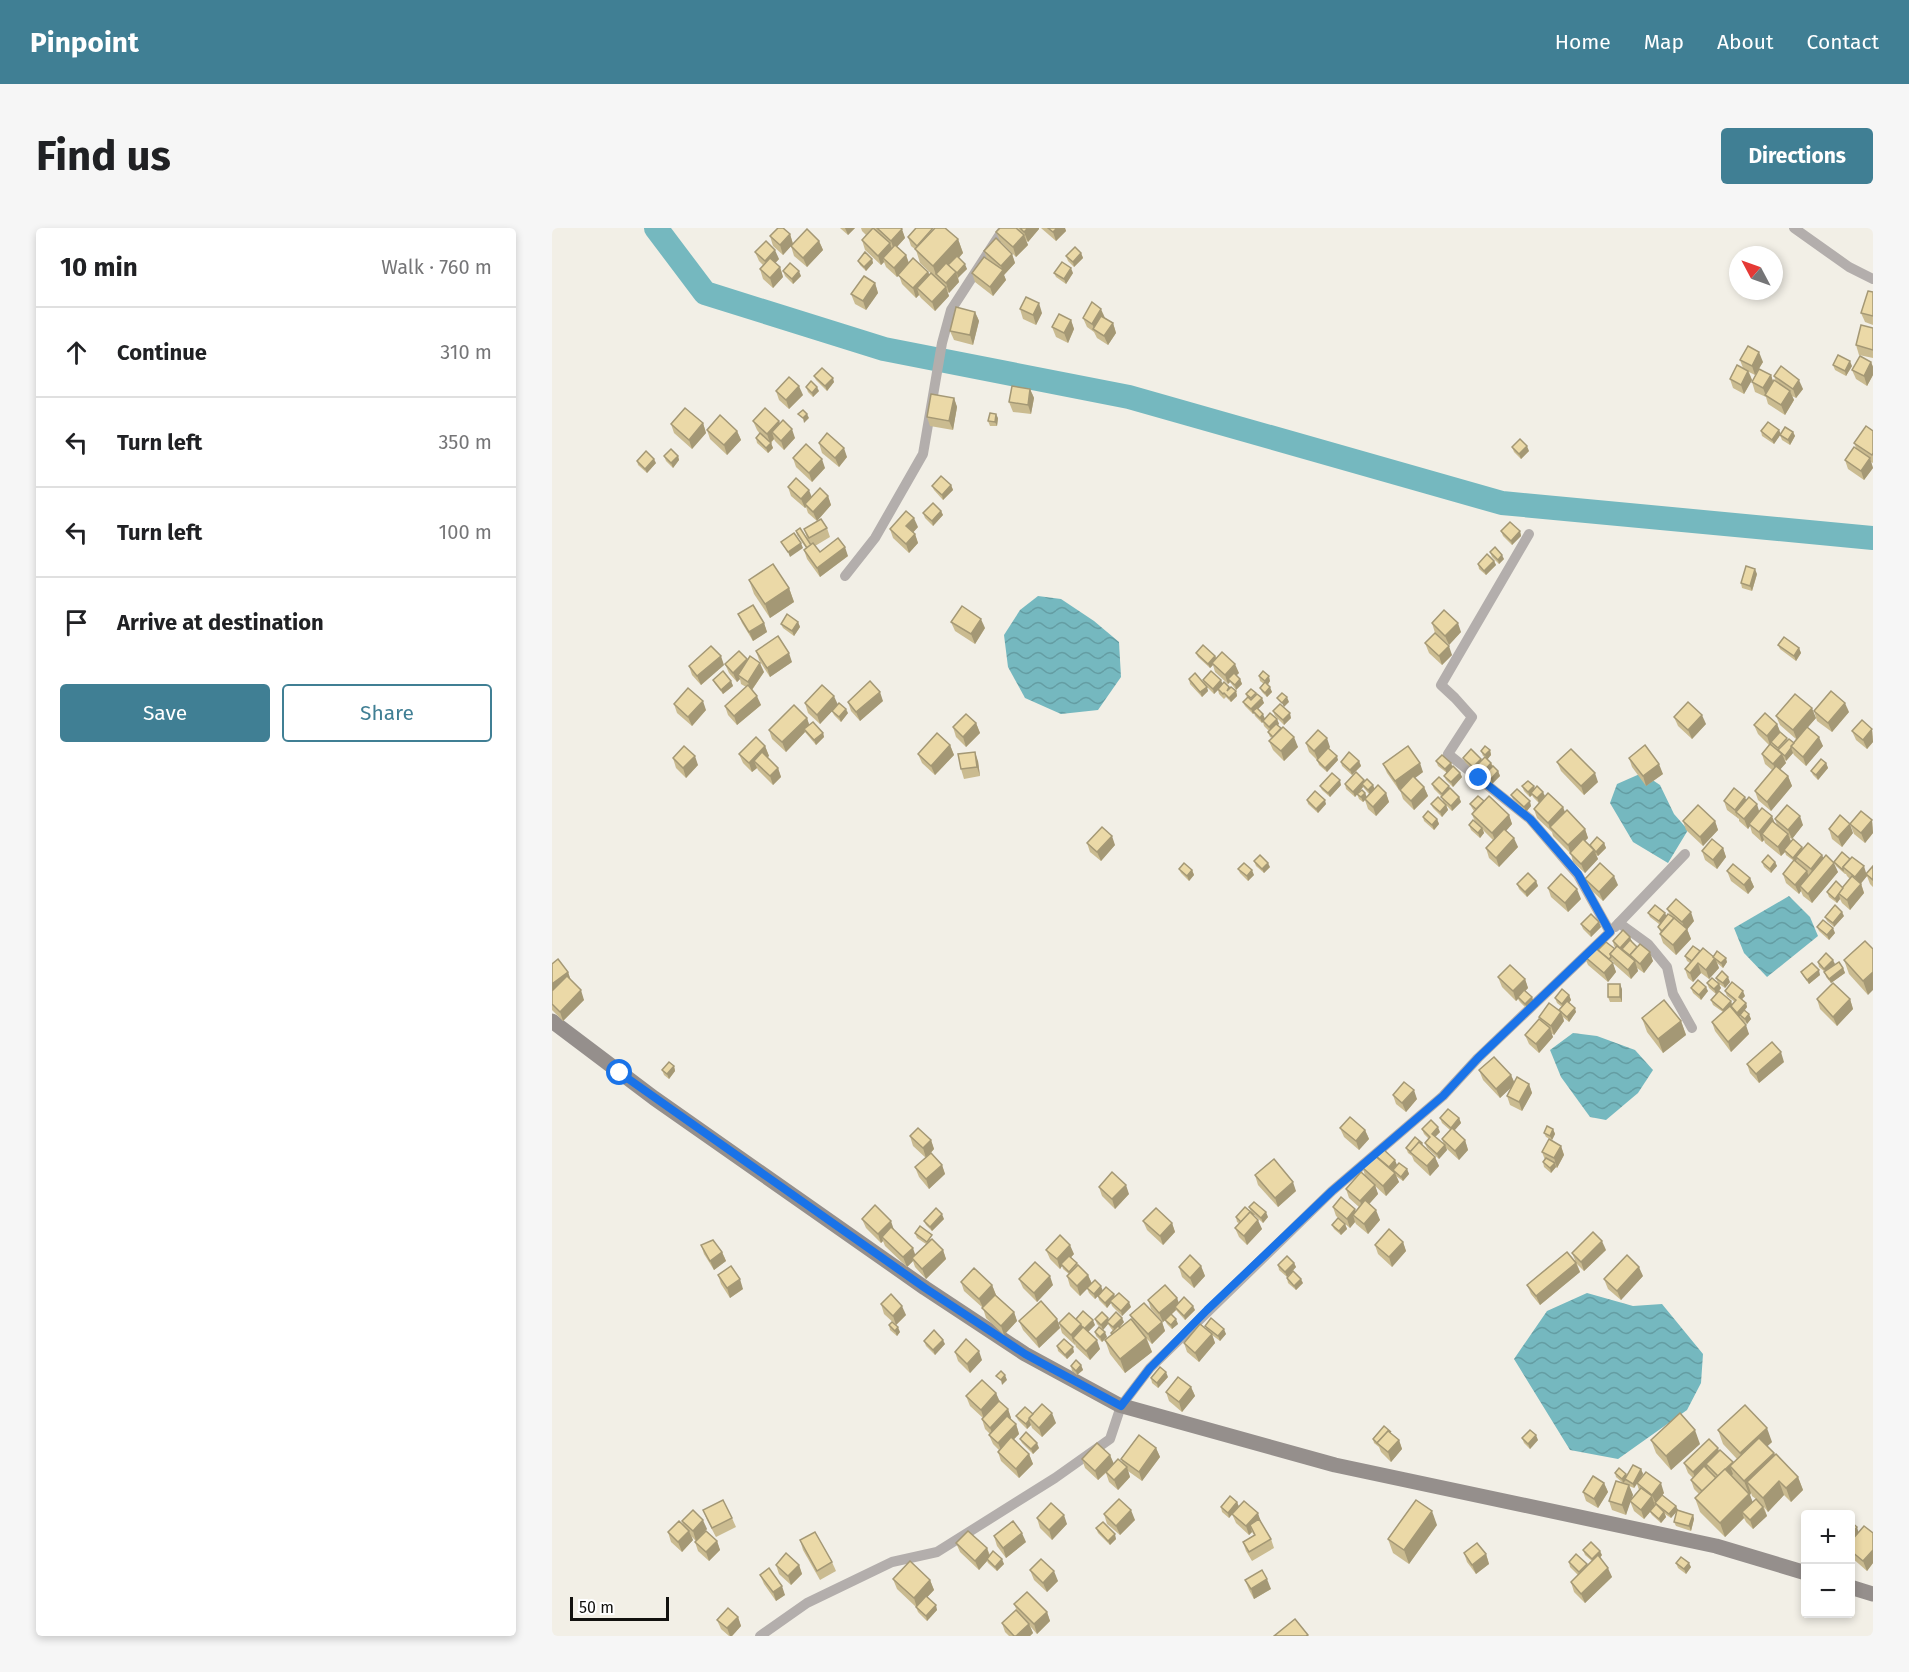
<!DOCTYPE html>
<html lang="en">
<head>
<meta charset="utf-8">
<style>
	:root { --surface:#fff; --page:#f6f6f6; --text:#202124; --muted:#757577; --line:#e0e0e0; --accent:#407f94 }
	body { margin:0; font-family:"Fira Sans",sans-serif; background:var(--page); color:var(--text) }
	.controls { position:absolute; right:18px; bottom:18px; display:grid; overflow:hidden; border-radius:6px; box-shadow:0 3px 9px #0003 }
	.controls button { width:54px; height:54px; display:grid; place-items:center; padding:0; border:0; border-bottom:2px solid var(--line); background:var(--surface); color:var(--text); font:30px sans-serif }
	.compass { position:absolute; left:1177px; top:18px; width:54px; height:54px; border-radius:50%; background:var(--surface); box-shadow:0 3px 9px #0003; rotate:311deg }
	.scale { position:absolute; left:18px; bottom:15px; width:99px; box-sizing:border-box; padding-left:6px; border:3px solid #12110e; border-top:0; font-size:16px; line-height:21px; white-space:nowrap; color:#12110e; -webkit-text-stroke:4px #fff; paint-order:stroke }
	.stop { position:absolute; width:18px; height:18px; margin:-14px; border:4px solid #1a73e8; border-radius:50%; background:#fff }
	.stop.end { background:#1a73e8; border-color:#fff; box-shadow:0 2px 6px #0008 }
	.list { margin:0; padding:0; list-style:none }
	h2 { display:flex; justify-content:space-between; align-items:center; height:78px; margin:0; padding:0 24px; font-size:26px }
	h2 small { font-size:20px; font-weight:400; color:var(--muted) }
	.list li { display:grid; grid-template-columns:39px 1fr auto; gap:18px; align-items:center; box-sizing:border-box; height:90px; padding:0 24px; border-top:2px solid var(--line) }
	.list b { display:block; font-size:22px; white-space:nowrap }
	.list em { font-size:20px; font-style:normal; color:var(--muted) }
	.actions { display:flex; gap:12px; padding:18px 24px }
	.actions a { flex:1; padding:14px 0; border:2px solid var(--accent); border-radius:6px; text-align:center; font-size:21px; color:var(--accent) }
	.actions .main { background:var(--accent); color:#fff }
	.icon { flex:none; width:33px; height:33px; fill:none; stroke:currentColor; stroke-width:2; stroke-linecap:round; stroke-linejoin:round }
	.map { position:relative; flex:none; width:1321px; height:1408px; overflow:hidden; border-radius:6px }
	header { display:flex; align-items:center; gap:36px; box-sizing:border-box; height:84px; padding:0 30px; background:var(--accent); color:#fff }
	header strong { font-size:28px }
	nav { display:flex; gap:33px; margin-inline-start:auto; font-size:21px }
	.intro { display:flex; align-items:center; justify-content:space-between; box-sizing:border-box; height:144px; padding:0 36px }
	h1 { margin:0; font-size:42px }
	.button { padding:15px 27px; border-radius:6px; background:var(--accent); color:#fff; font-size:21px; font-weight:700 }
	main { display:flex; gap:36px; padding:0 36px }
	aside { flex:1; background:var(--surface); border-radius:6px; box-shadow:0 3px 9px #0003 }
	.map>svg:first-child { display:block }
	.water { fill:url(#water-waves) }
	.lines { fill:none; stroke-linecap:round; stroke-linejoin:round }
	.river { stroke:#75b8bf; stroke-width:24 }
	.street { stroke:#b3aeac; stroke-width:10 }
	.secondary { stroke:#958f8c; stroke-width:15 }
	.wall { fill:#cabb90; fill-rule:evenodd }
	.shaded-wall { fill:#a49875 }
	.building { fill:#ebd9a7; stroke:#a49875; stroke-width:1.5 }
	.route { stroke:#1a73e8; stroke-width:8 }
</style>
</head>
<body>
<header>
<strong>Pinpoint</strong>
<nav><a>Home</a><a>Map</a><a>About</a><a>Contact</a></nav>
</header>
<div class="intro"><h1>Find us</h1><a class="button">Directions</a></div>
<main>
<aside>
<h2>10 min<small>Walk · 760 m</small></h2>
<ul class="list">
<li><svg class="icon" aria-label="ahead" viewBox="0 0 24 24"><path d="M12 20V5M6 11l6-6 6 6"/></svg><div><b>Continue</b></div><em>310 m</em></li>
<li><svg class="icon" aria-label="left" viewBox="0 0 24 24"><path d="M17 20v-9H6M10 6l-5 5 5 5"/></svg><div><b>Turn left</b></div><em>350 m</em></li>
<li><svg class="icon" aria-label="left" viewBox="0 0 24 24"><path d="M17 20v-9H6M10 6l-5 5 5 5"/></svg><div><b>Turn left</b></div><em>100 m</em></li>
<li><svg class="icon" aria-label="arrive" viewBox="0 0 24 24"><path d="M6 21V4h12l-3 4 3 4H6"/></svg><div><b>Arrive at destination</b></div></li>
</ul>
<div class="actions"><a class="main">Save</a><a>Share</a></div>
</aside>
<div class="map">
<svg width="1321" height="1408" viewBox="0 0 1321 1408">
	<defs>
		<pattern id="water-waves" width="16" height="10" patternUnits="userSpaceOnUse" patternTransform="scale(1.5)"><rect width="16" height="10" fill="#75b8bf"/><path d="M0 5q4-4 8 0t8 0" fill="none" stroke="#649da3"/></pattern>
	</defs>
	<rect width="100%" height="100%" fill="#f2efe6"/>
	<!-- water -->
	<g class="water">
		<path d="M486,368L509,371L542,393L567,414L569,449L546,482L509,486L473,470L456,439L452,407L468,382Z"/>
		<path d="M1090,545L1108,557L1122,586L1136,602L1116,635L1081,614L1058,575L1065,556Z"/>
		<path d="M1237,668L1258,689L1266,708L1215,749L1192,725L1182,700Z"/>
		<path d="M1021,805L1045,808L1083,822L1101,842L1086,865L1054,892L1038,889L1009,849L998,822Z"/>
		<path d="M1035,1065L1081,1078L1110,1076L1151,1126L1149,1155L1135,1182L1066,1231L1018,1222L962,1131L995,1083Z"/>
	</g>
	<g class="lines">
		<!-- river -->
		<path class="river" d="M104,0L153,65L332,121L577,169L950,275L1321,310"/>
		<!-- street -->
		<g class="street">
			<path d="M1242,0L1297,39L1321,51"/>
			<path d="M293,348L323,310L371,226L390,115L399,82L452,0"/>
			<path d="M1067,695L1096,716L1115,739L1121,766L1140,800"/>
			<path d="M1063,699L1133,626"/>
			<path d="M208,1408L255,1375L340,1334L385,1324L503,1250L558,1211L569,1178L598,1140L780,963L891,868L926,830L1058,704L1026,647L978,591L896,526L920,489L903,470L889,457L977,306"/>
		</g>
		<!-- secondary -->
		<g class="secondary">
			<path d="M0,793L102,870L373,1060L473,1126L567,1177L783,1237L1164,1318L1254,1345"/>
			<path d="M1298,1359L1321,1366"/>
		</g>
	</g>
	<!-- wall -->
	<g class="wall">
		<path d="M288,0H303L296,7Z"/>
		<path d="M309,0H349L353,10L345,19L354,27L357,35L376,44L378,47L386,52L368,35L364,22L359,18L356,9L406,11L411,25L407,30L415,41L406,49L407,54L397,65L395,63L397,68L383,83L369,70L367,67L364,70L350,56L347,47L345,49L334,39L332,34L329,37L313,22L310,12L314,7L310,3Z"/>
		<path d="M448,0H487V1L476,14L474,12L476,17L464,29L448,13L444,4Z"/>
		<path d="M489,0H513L514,3L504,13Z"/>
		<path d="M238,6L241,16L267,13L271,22L255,39L242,28L239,18L231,27L221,18L218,8Z"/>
		<path d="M432,23L460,26L463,35L452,47L454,52L441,68L423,54L420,45L435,31Z"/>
		<path d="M203,24L227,31L223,35L228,39L231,49L221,60L211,51L208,41L212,38L207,33Z"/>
		<path d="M529,25L531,30L522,39L516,33L514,28Z"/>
		<path d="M320,31L321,35L314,43L308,37L306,33Z"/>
		<path d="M231,43L249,48L241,56L233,48Z"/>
		<path d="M502,45H521L514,56L504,49Z"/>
		<path d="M323,55L326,65L314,82L303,76L299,66Z"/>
		<path d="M1321,64V97L1313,94L1309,85Z"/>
		<path d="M468,81L490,85L484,97L471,91Z"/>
		<path d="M423,84L427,93L421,117L402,112L398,103Z"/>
		<path d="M531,90H553L561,95L564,105L556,117L545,110L542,104L535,99Z"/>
		<path d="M519,92L522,101L516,115L504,109L500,99Z"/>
		<path d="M1321,100V130L1307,127L1304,117Z"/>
		<path d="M1188,132L1211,134L1203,147L1197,144L1200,152L1192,166L1181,160L1178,151L1191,140Z"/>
		<path d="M1319,134L1321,139V147L1315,158L1304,151L1300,142Z"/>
		<path d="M1281,137L1300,138L1294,148L1283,142Z"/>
		<path d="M1219,147L1221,154H1224L1222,148L1251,161L1244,170L1240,168L1242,172L1233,187L1216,176L1214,169L1203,164L1200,154Z"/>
		<path d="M262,148L282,154L275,163L264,152Z"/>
		<path d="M254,159L267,163L261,169L256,164Z"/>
		<path d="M478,161L482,170L479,186L461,184L457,174Z"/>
		<path d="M224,163L251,167L237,181L227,172Z"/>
		<path d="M402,170L405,179L401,202L378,198L375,189Z"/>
		<path d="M446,190L445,198H438L436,193Z"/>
		<path d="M201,193L228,195L243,210L232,222L223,213L222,211L219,215L221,220L216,225L205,215L204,210L208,206L205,202Z"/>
		<path d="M151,195L154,205L140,221L122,205L119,196Z"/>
		<path d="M155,202L185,203L189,212L175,227L158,211Z"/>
		<path d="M1209,203L1229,206L1241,204L1243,208L1238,217L1230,212L1228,207L1222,216L1210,208Z"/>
		<path d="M1321,203V235L1319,234L1321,240L1312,252L1296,241L1293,232L1304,220L1302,215Z"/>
		<path d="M267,215L295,229L287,239L270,225Z"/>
		<path d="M960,219L977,223L969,231L962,224Z"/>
		<path d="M112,228H126L127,232L121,240L114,233Z"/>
		<path d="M241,230L273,240L260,254L244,239Z"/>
		<path d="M85,233L104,235L95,245L86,237Z"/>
		<path d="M399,257L401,262L391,272L382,262L380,258Z"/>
		<path d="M236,259L260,269L276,268L279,277L265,293L256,285L254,279L253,280L239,268Z"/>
		<path d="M389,283L391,287L381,298L373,290L371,285Z"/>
		<path d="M366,299L361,304L363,306L366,315L357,325L341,310L338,301Z"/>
		<path d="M275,300L278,309L263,318L268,324L296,328L268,349L255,331L252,322L254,320L245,307L244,303L255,310L252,301Z"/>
		<path d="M949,303H968L969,308L960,317L951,308Z"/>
		<path d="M938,324L952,331L947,336L940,329Z"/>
		<path d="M942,333L944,337L934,347L927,341L926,336Z"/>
		<path d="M1205,346L1200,363L1190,360L1189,355Z"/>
		<path d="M197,352L237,360L242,374L218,390L202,366Z"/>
		<path d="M186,386L212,395L215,404L201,413L190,395Z"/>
		<path d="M246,394L248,399L242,408L231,400L229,396Z"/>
		<path d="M399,394L433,400L423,416L403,403Z"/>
		<path d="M880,395L909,404L897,417L883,405Z"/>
		<path d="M873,415L900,427L890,437L877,425Z"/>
		<path d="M1226,417L1247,420L1249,425L1244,433L1228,421Z"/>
		<path d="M204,423L240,434L218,449L207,432Z"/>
		<path d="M644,425L663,428L664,430L687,445L684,447L688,451L690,456L684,462L678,454L676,456L663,444L661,437L658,440L646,429Z"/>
		<path d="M195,431L212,444L200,462L209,477L185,497L176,487L173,478L194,459L189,456L188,451L185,454L177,445L173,436Z"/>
		<path d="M172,437L149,457L140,447L137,438Z"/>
		<path d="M707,448L718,453L715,457L720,464L715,469L710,464L708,460L712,456L708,453Z"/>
		<path d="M637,451L652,456L651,452L670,456L677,459L678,460L684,463L685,468L679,474L674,469L672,471L667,466L666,462L662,466L654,458L656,463L650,469L638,456Z"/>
		<path d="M161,452L179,453L181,458L171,466L163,456Z"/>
		<path d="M704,465L712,475L706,481L713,491H725L727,496L725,497L746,519L732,533L721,522L717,513L720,510L718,509L716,504L717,503L712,498L711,494L710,495L703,488L702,485L701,486L693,478L691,474L695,470L694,466Z"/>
		<path d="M331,473L308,493L299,483L296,474Z"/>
		<path d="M253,475L296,485L289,494L282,487L280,483L268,496L256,485Z"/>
		<path d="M122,476L154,482L140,498L125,485Z"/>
		<path d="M721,483L739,490L732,497L723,488Z"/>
		<path d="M1262,483L1297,484L1280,504L1265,493Z"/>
		<path d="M1224,488L1264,490L1255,499L1271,518L1254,538L1242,527L1241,525L1234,533L1232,531L1234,535L1228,541L1236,548L1240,558L1219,583L1206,572L1203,563L1220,542L1213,536L1210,526L1217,517L1206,506L1202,497L1225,496L1228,504L1236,512L1242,515L1244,511L1228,497Z"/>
		<path d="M1122,489L1154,496L1140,511L1126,498Z"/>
		<path d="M255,490L257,497L271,505L272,509L264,517L253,504L234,524L220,511L217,502Z"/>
		<path d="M424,495L428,505L414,519L404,509L401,499Z"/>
		<path d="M1320,501L1321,514L1315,521L1304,512L1300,503Z"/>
		<path d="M754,515L778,519L777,521L786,532L775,544L767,537L765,532L757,524Z"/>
		<path d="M398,517L402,527L383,547L370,535L366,526Z"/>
		<path d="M213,518L217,528L215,529L226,540L229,549L221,557L206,542L205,540L200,544L191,535L187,526Z"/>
		<path d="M938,522L939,527L935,531L946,543L948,548L940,556L935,551L933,548L932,549L926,543L925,541L923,544L913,534L911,530L930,533L933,529L931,528L929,523Z"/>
		<path d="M121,530L146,537L134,550L124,540Z"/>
		<path d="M1077,530L1111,546L1094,558L1080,539Z"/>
		<path d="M426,533L428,548L412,551L409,541Z"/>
		<path d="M807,533L809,538L800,547L790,538L789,534Z"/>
		<path d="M884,533L899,535L900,539L908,545L910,549L901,559L894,552L892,548L895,545L886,538Z"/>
		<path d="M1005,534L1046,554L1032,567L1009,543Z"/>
		<path d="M1274,535L1276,540L1266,552L1261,547L1259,543Z"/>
		<path d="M831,536L871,544L863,550L872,559L876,568L862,582L851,571L848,562L849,560L847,562L835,545Z"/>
		<path d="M812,552L813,553L821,557L822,561L834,565L837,574L824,588L816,581L813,572L811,574L807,571L805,566L813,565L815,569L817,566L811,559L803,569L794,561L793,556Z"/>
		<path d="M880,556L898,560L907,569L909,574L900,583L891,574L890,569L882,561Z"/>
		<path d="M789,557L778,569L770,562L768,558Z"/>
		<path d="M970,558H982L983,561L993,568L987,575L981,569L980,567L978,569L972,563Z"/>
		<path d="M959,567L979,578L974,584L961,571Z"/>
		<path d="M755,572L774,576L766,585L756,576Z"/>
		<path d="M932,573L957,587L960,596L954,603L966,619L947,639L937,630L934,620L941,612L931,602L932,605L928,610L919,602L917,597L923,594L920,586L922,583L920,580L918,576Z"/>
		<path d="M1172,573L1207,583L1225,597L1223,591L1251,597L1240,611L1238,610L1239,614L1251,621L1270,627L1271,630L1286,644L1260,675L1251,668L1249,663L1247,666L1234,655L1231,646L1242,633L1234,627L1233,624L1229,628L1213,615L1212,612L1210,614L1200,605L1198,598L1196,601L1187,593V591L1175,582Z"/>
		<path d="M879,576L894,577L896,582L890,589L881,580Z"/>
		<path d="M1011,579L1013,584L1033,601L1036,610L1033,613L1038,617L1052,615L1054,620L1046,628L1044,627L1046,631L1033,645L1021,634L1019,626L1001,608L1000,604L985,590L982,581Z"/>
		<path d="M871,589L885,591L887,596L882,602L872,593Z"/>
		<path d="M1320,592L1321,605L1313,615L1302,606L1298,596Z"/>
		<path d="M1131,593H1163L1166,602L1151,618L1134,602Z"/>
		<path d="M1277,601L1301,605L1290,619L1280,611Z"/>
		<path d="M535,615L563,617L549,633L538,624Z"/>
		<path d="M1171,620L1174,629L1165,641L1153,632L1150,623Z"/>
		<path d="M702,633L718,639L712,645L704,638Z"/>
		<path d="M1210,634H1223L1225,638L1219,645L1212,639Z"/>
		<path d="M1282,634L1315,646L1321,638V659L1318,656L1315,648L1309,655L1312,665L1298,682L1290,675L1288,671L1285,675L1277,669L1275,664L1291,660L1298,651L1295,648L1294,646H1293L1284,638Z"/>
		<path d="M627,641L640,642L642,647L637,653L629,645Z"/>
		<path d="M686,641L702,647L696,653L688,645Z"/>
		<path d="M1175,643L1198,650L1202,659L1196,666L1179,653Z"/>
		<path d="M1033,651L1066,657L1051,673L1037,660Z"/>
		<path d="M984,653L986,658L975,669L967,661L965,656Z"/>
		<path d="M996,660L1029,671L1016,684L999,669Z"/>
		<path d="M1115,681L1142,693L1135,701L1139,711L1124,727L1111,715L1108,706L1109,705L1106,699L1107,696L1098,689L1096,685L1114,688L1118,687Z"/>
		<path d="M1292,688L1282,699L1275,693L1273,689Z"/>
		<path d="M1029,696L1049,699L1039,709L1031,701Z"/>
		<path d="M1265,699L1283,705L1277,712L1267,703Z"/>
		<path d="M1078,709L1080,714L1101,733L1092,745L1085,740L1086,743L1079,751L1062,736L1061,733L1060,734L1064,744L1056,754L1036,737L1032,728L1046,722L1063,721L1064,720L1062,718L1061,713Z"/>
		<path d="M1313,713L1316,767L1297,746L1292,732Z"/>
		<path d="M1148,723L1175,734L1171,740L1165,735L1167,740L1157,751L1149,745L1141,754L1136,750L1133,741L1138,735L1135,733L1133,728Z"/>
		<path d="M1266,734L1283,736L1291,740L1293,745L1279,755L1274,749L1273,744L1267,739Z"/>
		<path d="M0,736L16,744L19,753L32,772L11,793L0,782Z"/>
		<path d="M1249,744L1268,747L1257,756L1251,748Z"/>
		<path d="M946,749L973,751L976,760L973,763L982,774L975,781L968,774L966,771L964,773L950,759Z"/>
		<path d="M1164,750L1178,754L1173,760L1167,756L1169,760L1167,763L1179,773L1180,777L1183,774L1175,768L1173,763L1193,768L1190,771L1194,775L1195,779L1193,782L1199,791L1195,796L1190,792L1188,788L1187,789L1197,806L1179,824L1163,803L1160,794L1171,784L1161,777L1159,772L1164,766L1157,760L1155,755H1166Z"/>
		<path d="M1139,760L1156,763L1149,772L1141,765Z"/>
		<path d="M1070,761V774H1058L1056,769Z"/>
		<path d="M1017,767L1019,772L1017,775L1024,784L1017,794L1011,789L1012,793L1002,807L999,805L1001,809L987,825L977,816L973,807L988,792L987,789L1007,782L1010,779L1005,775L1003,770Z"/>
		<path d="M1265,771H1298L1301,781L1285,798L1268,781Z"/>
		<path d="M1090,790L1129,793L1134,807L1111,825L1095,804Z"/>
		<path d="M1232,834L1207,855L1198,845L1195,836Z"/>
		<path d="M122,838L123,843L117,851L112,847L110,842Z"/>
		<path d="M927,842L959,847L962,854L977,856L980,865L970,883L958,877L955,868L959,859L948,870L931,852Z"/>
		<path d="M841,867L865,871L854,884L844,876Z"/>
		<path d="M888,890H907L909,895L902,903L913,912L916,922L907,932L894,920L895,922L887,931L875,920L873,915L877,911L872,906L870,901L888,904L883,909L892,917L890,911L898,902L890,895Z"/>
		<path d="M788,900L813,902L817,911L807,922L792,909Z"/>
		<path d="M1001,901L1003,906L1000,912L994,909L992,905Z"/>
		<path d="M358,908L379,912L382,921L375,929L390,937L393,946L377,961L367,949L363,939L374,930L361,918Z"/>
		<path d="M870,915L871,918L883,929L887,938L878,948L862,933L860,928L856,925L854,920Z"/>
		<path d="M1009,918L1012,927L1005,940L1004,939L999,945L992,939L991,934L993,932L990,924Z"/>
		<path d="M824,928L845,937L840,942L855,941L857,946L851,953L844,948L847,954L834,968L823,958L826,966L817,976L828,992L816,1006L804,996L803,994L798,1000L784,988L781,979L804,983L807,979L797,970L794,961L813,948L811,940Z"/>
		<path d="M703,947L744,963L726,979L706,957Z"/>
		<path d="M547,959L577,966L563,981L550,968Z"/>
		<path d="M697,979L716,989L711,995L699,984Z"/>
		<path d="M701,988L710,1001L695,1017L687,1009L683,1000L688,996L685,994L684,989Z"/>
		<path d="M310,991L342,1002L363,1027L374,1016L365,1010L363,1005L381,1012L391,1022L394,1031L374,1051L363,1039L361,1033L355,1039L333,1018L331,1013L329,1015L314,1000Z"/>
		<path d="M392,991L380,1003L374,997L372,993Z"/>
		<path d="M591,993L620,995L623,1004L611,1017L595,1002Z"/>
		<path d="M793,996L795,1001L789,1007L782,1001L780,997Z"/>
		<path d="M851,1014L854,1023L840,1039L826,1026L823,1017Z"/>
		<path d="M149,1017L170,1024L174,1033L162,1042L152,1026Z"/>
		<path d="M494,1022L522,1026L519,1029L536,1047L540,1056L550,1063L562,1066L563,1069L579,1079L570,1088L560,1078L559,1075L555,1080L547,1072L546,1068L543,1071L537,1065L535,1060L528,1068L518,1058L515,1048L517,1046L511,1041L510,1038L508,1041L498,1031Z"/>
		<path d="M1054,1022L1032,1043L1025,1036L1028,1044L988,1077L979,1066L975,1057L1023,1032L1020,1025Z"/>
		<path d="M742,1035L744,1039L735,1049L727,1042L726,1037Z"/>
		<path d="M649,1038L653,1048L642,1060L630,1049L627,1039Z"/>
		<path d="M166,1047L191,1061L178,1070L169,1056Z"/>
		<path d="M1091,1048L1069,1072L1056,1061L1052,1051Z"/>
		<path d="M735,1050L751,1055L744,1062L736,1055Z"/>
		<path d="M467,1051L501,1057L485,1074L471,1060Z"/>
		<path d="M409,1054L440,1057L444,1067L462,1084L465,1093L452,1107L434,1090L431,1080L412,1063Z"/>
		<path d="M625,1070L627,1075L643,1082L633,1092L624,1082L619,1087L626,1096L620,1101L615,1096L613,1092L611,1094L599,1081L596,1072Z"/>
		<path d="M329,1076L354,1087L344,1097L332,1086Z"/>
		<path d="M578,1087L610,1094L613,1103L600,1116L595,1111L600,1124L573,1145L558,1126L553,1112L559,1107V1105L561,1103L556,1096L551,1102L545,1096L543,1091L572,1094L568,1100L580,1091Z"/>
		<path d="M505,1091L508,1100L487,1120L471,1102L467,1093Z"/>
		<path d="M524,1091L543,1097L536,1104L548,1121L538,1132L524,1119L523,1116V1117L510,1105L507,1095Z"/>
		<path d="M337,1097L348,1104L345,1108L338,1102Z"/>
		<path d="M653,1098L674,1106L668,1113L660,1107L663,1115L647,1134L635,1124L632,1115L654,1100Z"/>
		<path d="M543,1104L555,1109L550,1114L544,1108Z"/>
		<path d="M372,1113L393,1116L383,1127L374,1118Z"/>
		<path d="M505,1118L522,1124L515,1131L506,1123Z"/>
		<path d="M403,1124L430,1132L418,1145L406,1133Z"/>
		<path d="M529,1137L531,1142L525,1147L520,1143L519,1138Z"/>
		<path d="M616,1149L606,1160L600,1155L599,1150Z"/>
		<path d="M639,1159L643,1168L630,1184L617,1173L614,1164Z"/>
		<path d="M444,1165L447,1173L456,1181L459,1190L458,1191L464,1196L467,1206L462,1211L477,1226L481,1236L467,1250L449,1233L446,1224L447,1222L441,1216L437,1207L438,1206L433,1201L430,1191L431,1190L418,1178L414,1168Z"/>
		<path d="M481,1186L504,1195L490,1209L480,1200L479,1197L475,1201L466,1192L464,1188Z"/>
		<path d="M1166,1202L1220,1214L1215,1218L1222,1225L1223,1227L1246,1249L1251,1262L1239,1274L1232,1267L1216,1284L1212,1279L1215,1288L1201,1301L1194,1294L1192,1290L1173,1309L1148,1284L1143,1270L1147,1266L1142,1261L1139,1252L1141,1250L1136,1245L1132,1235L1167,1223L1181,1235L1185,1231L1171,1216ZM1199,1265L1200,1268L1204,1271L1200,1274L1198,1267Z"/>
		<path d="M839,1205L847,1212L850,1221L839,1234L829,1224L827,1219L822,1215L821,1211Z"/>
		<path d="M970,1210L986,1212L978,1221L972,1215Z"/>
		<path d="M468,1211L487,1220L481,1226L470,1215Z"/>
		<path d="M1099,1212L1148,1216L1119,1242L1104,1225Z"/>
		<path d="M604,1220L608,1229L590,1253L576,1243L578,1249L566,1262L557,1254L554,1245L546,1252L533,1240L530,1231L558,1227L561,1236H571L569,1231Z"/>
		<path d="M1089,1241L1091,1246L1087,1253L1112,1265L1110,1267L1126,1282L1141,1287L1142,1291L1139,1303L1124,1298L1122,1294L1125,1283L1119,1290L1113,1286L1114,1289L1109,1295L1100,1287L1098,1284L1092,1291L1082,1283L1078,1273L1074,1287L1060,1282L1057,1273L1071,1255L1064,1249L1063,1245L1075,1248ZM1085,1256L1087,1262L1078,1273L1081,1267L1077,1258L1082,1260Z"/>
		<path d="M1052,1255L1056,1264L1046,1280L1034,1273L1031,1264Z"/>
		<path d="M685,1274L687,1279L709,1294L719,1311L722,1320L700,1333L694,1323L691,1314L702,1307L700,1304L697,1307L684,1295L680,1286L677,1290L670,1284L669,1279Z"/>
		<path d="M151,1282L180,1290L184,1299L164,1309L155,1292Z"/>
		<path d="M552,1286L583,1292L568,1307L555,1296Z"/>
		<path d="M485,1290L515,1296L500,1312L488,1300Z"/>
		<path d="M130,1293L155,1301L144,1313L139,1308L141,1312L130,1324L119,1314L116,1304L131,1298Z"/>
		<path d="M1299,1294L1306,1304L1321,1305V1335L1315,1343L1299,1329Z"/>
		<path d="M885,1297L857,1336L841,1325L836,1311Z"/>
		<path d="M544,1300L564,1311L558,1317L546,1305Z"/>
		<path d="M442,1308L474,1314L454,1330L445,1318Z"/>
		<path d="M248,1312L280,1334L284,1343L268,1352L251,1322Z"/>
		<path d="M165,1313L168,1322L157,1333L146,1323L143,1314Z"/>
		<path d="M404,1315L435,1320L438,1327L452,1336L445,1343L436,1335L435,1333L427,1342L408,1324Z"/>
		<path d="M1031,1322L1050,1327L1048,1330L1060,1349L1033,1375L1022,1364L1019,1354L1026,1347L1018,1339L1017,1334L1035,1336L1036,1337L1040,1333L1033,1327Z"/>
		<path d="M912,1325L934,1326L937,1336L924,1346L915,1334Z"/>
		<path d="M1124,1335L1139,1339L1134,1346L1126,1340Z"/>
		<path d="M224,1337H247L250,1346L239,1357L227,1346Z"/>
		<path d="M478,1342L506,1353L495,1364L482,1352Z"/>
		<path d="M208,1347L233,1367L224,1373L212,1356Z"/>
		<path d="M341,1351L378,1352L382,1362L375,1369L385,1382L375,1393L366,1384L364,1379L345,1361Z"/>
		<path d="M693,1352L719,1361L702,1371L697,1362Z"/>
		<path d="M462,1376L495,1384L498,1393L485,1406L478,1398L481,1405L478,1408H457L453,1404L450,1395L465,1383Z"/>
		<path d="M186,1389L189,1398L180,1408H177L169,1401L165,1392Z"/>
	</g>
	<!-- shaded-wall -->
	<g class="shaded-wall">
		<path d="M293,0H303L296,7Z"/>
		<path d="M476,0H487V1L476,14L472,4Z"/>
		<path d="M505,0H513L514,3L504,13L501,4Z"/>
		<path d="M350,1L353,10L342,22L339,13Z"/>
		<path d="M238,6L241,16L231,27L228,17Z"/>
		<path d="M472,7L476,17L464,29L461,19Z"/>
		<path d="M406,11L411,25L398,39L384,47L381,38Z"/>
		<path d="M267,13L271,22L255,39L251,30Z"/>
		<path d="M338,15L341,24L331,30L332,34L329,37L326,28Z"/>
		<path d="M223,22L227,31L217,42L213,33Z"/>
		<path d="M529,25L531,30L522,39L521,34Z"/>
		<path d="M460,26L463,35L452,47L454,52L441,68L438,59L450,43L449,38Z"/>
		<path d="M354,27L357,36L345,49L342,40Z"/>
		<path d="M320,31L321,35L314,43L312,39Z"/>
		<path d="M413,36L415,41L406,50L405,45Z"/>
		<path d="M228,39L231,49L221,60L218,50Z"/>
		<path d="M519,40L521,45L514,56L512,51Z"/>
		<path d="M247,43L249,48L241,56L240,51Z"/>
		<path d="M376,44L380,53L365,60L367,67L364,70L361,60Z"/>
		<path d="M404,44L407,54L397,65L394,55Z"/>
		<path d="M323,55L326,65L314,82L311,73Z"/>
		<path d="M394,59L397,68L383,83L380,74Z"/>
		<path d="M487,75L490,85L484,97L481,87Z"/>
		<path d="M549,81L553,90L543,102L540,96Z"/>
		<path d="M423,84L427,93L421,117L418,107Z"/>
		<path d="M519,92L522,101L516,115L512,105Z"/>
		<path d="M561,95L564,105L556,117L552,108Z"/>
		<path d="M1207,124L1211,134L1203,147L1200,138Z"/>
		<path d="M1298,133L1300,138L1294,148L1293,143Z"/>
		<path d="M1319,134L1321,139V147L1315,158L1312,148Z"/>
		<path d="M1196,143L1200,152L1192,166L1189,157Z"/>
		<path d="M1219,147L1222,156L1214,168L1211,160Z"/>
		<path d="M281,150L282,154L275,163L273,158Z"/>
		<path d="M1247,152L1251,161L1244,170L1241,161Z"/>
		<path d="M247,158L251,167L237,181L234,172Z"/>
		<path d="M265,159L267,163L261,169L260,165Z"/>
		<path d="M478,161L482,170L479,186L476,177Z"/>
		<path d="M1238,163L1242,172L1233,187L1229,177Z"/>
		<path d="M402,170L405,179L401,202L397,193Z"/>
		<path d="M255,186L257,190L252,195L251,190Z"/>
		<path d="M444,186L446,190L445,198L443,194Z"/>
		<path d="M227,193L231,202L220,204L222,211L218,215L215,206Z"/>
		<path d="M151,195L154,205L140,221L137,212Z"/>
		<path d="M240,201L243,210L232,222L229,213Z"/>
		<path d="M1227,202L1229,206L1222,216L1220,212Z"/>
		<path d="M185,203L189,212L175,227L172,217Z"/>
		<path d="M1241,204L1243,208L1238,217L1236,212Z"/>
		<path d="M219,215L221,220L216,225L214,220Z"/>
		<path d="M975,218L977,223L969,231L967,226Z"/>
		<path d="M292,220L295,229L287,239L283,230Z"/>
		<path d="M126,228L127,232L121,240L119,235Z"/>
		<path d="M1318,230L1321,240L1312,252L1309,243Z"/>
		<path d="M102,231L104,235L95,245L93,241Z"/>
		<path d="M270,231L273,240L260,254L257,245Z"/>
		<path d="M399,257L401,262L391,272L390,267Z"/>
		<path d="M257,262L261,272L253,276L254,279L253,280L249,271Z"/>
		<path d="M276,268L279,277L265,293L261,284Z"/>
		<path d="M389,283L391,287L381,298L380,293Z"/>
		<path d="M362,290L366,299L358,308L354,298Z"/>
		<path d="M968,303L969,308L960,317L959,313Z"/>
		<path d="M363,306L366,315L357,325L354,316Z"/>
		<path d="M249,315L251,320L238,329L236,324Z"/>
		<path d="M293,319L296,328L268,349L265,340Z"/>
		<path d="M950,327L952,331L947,336L946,332Z"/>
		<path d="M942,333L944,337L934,347L932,343Z"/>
		<path d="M1203,341L1205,346L1200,363L1198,358Z"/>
		<path d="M237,360L242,374L218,390L213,376Z"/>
		<path d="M429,391L433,400L423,416L419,406Z"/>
		<path d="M246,394L248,399L242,408L240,403Z"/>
		<path d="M212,395L215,404L201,413L197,404Z"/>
		<path d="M906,395L909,404L897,417L893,408Z"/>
		<path d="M897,418L900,427L890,437L887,428Z"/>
		<path d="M1247,420L1249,425L1244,433L1242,428Z"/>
		<path d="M237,425L240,434L218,449L215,440Z"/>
		<path d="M169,428L172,437L149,457L145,448Z"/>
		<path d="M663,428L665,432L660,435L661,437L658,440L656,436Z"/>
		<path d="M195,431L199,441L186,447L188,451L185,454L181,445Z"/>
		<path d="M208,435L212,444L199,463L196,454Z"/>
		<path d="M683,436L687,445L679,453L676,451L678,454L676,456L673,447Z"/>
		<path d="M717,448L718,453L715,458L713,453Z"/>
		<path d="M688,451L690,456L684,462L683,457Z"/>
		<path d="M669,452L671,457L662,466L661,461Z"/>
		<path d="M179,453L181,458L171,466L169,462Z"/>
		<path d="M655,459L656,463L650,469L648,464Z"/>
		<path d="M718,459L720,464L715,469L713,465Z"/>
		<path d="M684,463L685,468L679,474L677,470Z"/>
		<path d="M328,464L331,473L308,493L304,484Z"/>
		<path d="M205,468L209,477L185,497L182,488Z"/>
		<path d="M282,468L286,477L268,496L265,487Z"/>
		<path d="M735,469L737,474L732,479L730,475Z"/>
		<path d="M710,470L712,475L701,486L699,481Z"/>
		<path d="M151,473L154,482L140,498L136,489Z"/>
		<path d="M1293,475L1297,484L1280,504L1276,495Z"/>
		<path d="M1260,480L1264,490L1245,512L1241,502Z"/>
		<path d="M294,481L296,485L289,494L287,489Z"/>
		<path d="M738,485L739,490L732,497L731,492Z"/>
		<path d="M711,486L713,491L710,495L708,490Z"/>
		<path d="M1150,487L1154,496L1140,511L1136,502Z"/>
		<path d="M255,490L258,499L252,501L253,504L234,524L230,514Z"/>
		<path d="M725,491L727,496L719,504L717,499Z"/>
		<path d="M424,495L428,505L414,519L411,509Z"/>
		<path d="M1225,496L1229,506L1219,514V516L1218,517L1215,508Z"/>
		<path d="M1320,501L1321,514L1315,521L1311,512Z"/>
		<path d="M271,505L272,509L264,517L262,512Z"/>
		<path d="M742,509L746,519L732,533L729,523Z"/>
		<path d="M1267,509L1271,518L1254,538L1251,529Z"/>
		<path d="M775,510L778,519L766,532L762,523Z"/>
		<path d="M398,517L402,527L383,547L379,538Z"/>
		<path d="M213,518L217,528L207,538L202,533L205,540L200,544L197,535Z"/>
		<path d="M1239,520L1241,525L1234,533L1233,528Z"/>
		<path d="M938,522L939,527L935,532L933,527Z"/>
		<path d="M423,524L426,533L428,548L425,539Z"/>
		<path d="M1230,526L1234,535L1225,545L1221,536Z"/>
		<path d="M143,528L146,537L134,550L131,540Z"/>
		<path d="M785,528L786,532L775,544L773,540Z"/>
		<path d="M929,531L931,535L924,538L925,541L923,544L921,539Z"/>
		<path d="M807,533L809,538L800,547L798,542Z"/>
		<path d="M868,535L871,544L847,562L843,553Z"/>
		<path d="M899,535L901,540L895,546L893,541Z"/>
		<path d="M939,535L941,540L932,549L931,544Z"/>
		<path d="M1274,535L1276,540L1266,552L1264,547Z"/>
		<path d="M1107,536L1111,546L1094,558L1091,548Z"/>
		<path d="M226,540L229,549L221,557L218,548Z"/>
		<path d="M946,543L948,548L940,556L939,551Z"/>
		<path d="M908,545L910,549L901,559L899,554Z"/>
		<path d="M1043,545L1046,554L1032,567L1029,558Z"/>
		<path d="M1236,548L1240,558L1219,583L1215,574Z"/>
		<path d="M788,552L789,557L778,569L776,565Z"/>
		<path d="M812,552L814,556H810L811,559L803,569L801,564Z"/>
		<path d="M821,557L823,562L818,567L816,562Z"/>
		<path d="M897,558L899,563L892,570L890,566Z"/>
		<path d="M982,558L983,563L979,565L980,567L978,569L976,564Z"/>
		<path d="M872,559L876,568L862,582L859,573Z"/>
		<path d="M991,564L993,568L987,575L985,570Z"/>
		<path d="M813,565L815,570L811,574L809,569Z"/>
		<path d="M834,565L837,574L824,588L821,579Z"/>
		<path d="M907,569L909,574L900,583L899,578Z"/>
		<path d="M1193,569L1197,579L1184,584L1186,592L1183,582Z"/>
		<path d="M773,572L774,576L766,585L764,581Z"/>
		<path d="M978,573L979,578L974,584L972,579Z"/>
		<path d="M1205,576L1208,586L1197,596L1198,598L1196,601L1192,591Z"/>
		<path d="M894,577L896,582L890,589L888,584Z"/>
		<path d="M1011,579L1014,588L998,599L1000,604L996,595Z"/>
		<path d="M957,587L960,596L944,614L940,605Z"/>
		<path d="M1220,588L1224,598L1210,606L1212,612L1210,614L1207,604Z"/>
		<path d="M1248,588L1251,597L1240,611L1236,602Z"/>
		<path d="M885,591L887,596L882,602L880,597Z"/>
		<path d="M1320,592L1321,605L1313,615L1309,605Z"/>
		<path d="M1163,593L1166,602L1151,618L1148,609Z"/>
		<path d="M1298,596L1301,605L1290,619L1286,609Z"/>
		<path d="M930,600L932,605L928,610L926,605Z"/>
		<path d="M1033,601L1036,610L1019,627L1016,617Z"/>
		<path d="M1236,606L1240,616L1232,622L1233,624L1229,628L1226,619Z"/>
		<path d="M560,608L563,617L549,633L545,624Z"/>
		<path d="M962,610L966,619L947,639L944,630Z"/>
		<path d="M1052,615L1054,620L1046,628L1044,624Z"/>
		<path d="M1250,619L1252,624L1244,629L1245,631L1243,634L1241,630Z"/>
		<path d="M1171,620L1174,629L1165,641L1161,632Z"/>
		<path d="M1042,622L1046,631L1033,645L1029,636Z"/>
		<path d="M1270,627L1274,636L1262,650L1259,641Z"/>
		<path d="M1223,634L1225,638L1219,645L1218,641Z"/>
		<path d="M716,635L718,639L712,645L710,641Z"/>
		<path d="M1282,635L1286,644L1260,675L1256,666Z"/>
		<path d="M1312,638L1315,648L1307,658L1303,649Z"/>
		<path d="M640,642L642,647L637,653L635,648Z"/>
		<path d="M700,642L702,647L696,653L695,648Z"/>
		<path d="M1255,643L1258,652L1248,658L1249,663L1247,666L1243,657Z"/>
		<path d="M1062,648L1066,657L1051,673L1047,664Z"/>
		<path d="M1198,650L1202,659L1196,666L1192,657Z"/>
		<path d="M984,653L986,658L975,669L973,664Z"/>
		<path d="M1309,656L1312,665L1298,682L1295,672Z"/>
		<path d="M1025,661L1029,671L1016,684L1013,675Z"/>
		<path d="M1287,666L1288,671L1285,675L1283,671Z"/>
		<path d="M1139,684L1142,693L1134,703L1130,694Z"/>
		<path d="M1290,684L1292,688L1282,699L1281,695Z"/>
		<path d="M1113,685L1115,689L1109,697L1107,693Z"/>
		<path d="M1047,694L1049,699L1039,709L1038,704Z"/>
		<path d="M1281,700L1283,705L1277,712L1275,707Z"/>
		<path d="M1135,701L1139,711L1124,727L1121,717Z"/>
		<path d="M1078,709L1080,714L1070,721L1071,723L1068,720Z"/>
		<path d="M1098,724L1101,733L1092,745L1088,736Z"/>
		<path d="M1163,730L1167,740L1157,751L1154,742Z"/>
		<path d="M1174,730L1175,734L1171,740L1169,735Z"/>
		<path d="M1281,732L1283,736L1274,745L1272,741Z"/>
		<path d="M1083,733L1086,743L1079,751L1076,742Z"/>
		<path d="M1061,735L1064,744L1056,754L1052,745Z"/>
		<path d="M1146,735L1149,745L1141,754L1138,745Z"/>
		<path d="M1291,740L1293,745L1279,755L1277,751Z"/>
		<path d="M1267,742L1268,747L1257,756L1255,752Z"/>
		<path d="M16,744L19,753L0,768V756Z"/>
		<path d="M1321,744V762L1316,767L1311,753Z"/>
		<path d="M1176,749L1178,754L1173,760L1171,755Z"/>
		<path d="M973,751L976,760L964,773L961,763Z"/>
		<path d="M1068,756L1070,761V774L1068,769Z"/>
		<path d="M1167,756L1169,760L1164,766L1162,761Z"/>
		<path d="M1154,759L1156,763L1149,772L1147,767Z"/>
		<path d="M29,762L32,772L11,793L8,784Z"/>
		<path d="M1191,763L1193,768L1188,773L1187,769Z"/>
		<path d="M1017,767L1019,772L1012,781L1010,776Z"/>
		<path d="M980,769L982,774L975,781L973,776Z"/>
		<path d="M1298,771L1301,781L1285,798L1281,789Z"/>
		<path d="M1179,773L1180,777L1173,786L1171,782Z"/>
		<path d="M1194,775L1195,779L1186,790L1184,786Z"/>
		<path d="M1023,780L1024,784L1017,794L1015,789Z"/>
		<path d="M1009,784L1012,793L1002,807L999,798Z"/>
		<path d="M1197,786L1199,791L1195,796L1193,791Z"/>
		<path d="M1129,793L1134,807L1111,825L1106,811Z"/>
		<path d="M1194,797L1197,806L1179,824L1176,814Z"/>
		<path d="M998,800L1001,809L987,825L984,816Z"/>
		<path d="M1229,824L1232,834L1207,855L1204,846Z"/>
		<path d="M122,838L123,843L117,851L115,846Z"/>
		<path d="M959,847L963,856L948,870L944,861Z"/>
		<path d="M977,856L980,865L970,883L967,874Z"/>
		<path d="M862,862L865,871L854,884L850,875Z"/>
		<path d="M907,890L909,895L901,904L899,900Z"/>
		<path d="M886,899L888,904L882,910L880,906Z"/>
		<path d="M1001,901L1003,906L1000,912L998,908Z"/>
		<path d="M813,902L817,911L807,922L804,913Z"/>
		<path d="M379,912L382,921L374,930L371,920Z"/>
		<path d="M913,912L916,922L907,932L903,923Z"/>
		<path d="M893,917L895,922L887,931L885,926Z"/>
		<path d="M1009,918L1012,927L1005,940L1002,930Z"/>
		<path d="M883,929L887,938L878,948L875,938Z"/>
		<path d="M843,932L845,937L838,945L836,940Z"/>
		<path d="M1003,935L1004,939L999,945L998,940Z"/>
		<path d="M390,937L393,946L377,961L374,951Z"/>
		<path d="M855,941L857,946L851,953L849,949Z"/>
		<path d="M843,945L847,954L834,968L831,958Z"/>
		<path d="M741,954L744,963L726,979L723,970Z"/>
		<path d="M574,957L577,966L563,981L560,971Z"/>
		<path d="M823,957L826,966L811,983L808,973Z"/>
		<path d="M803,981L806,990L801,987L803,994L798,1000L795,991Z"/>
		<path d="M824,982L828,992L816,1006L812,996Z"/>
		<path d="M714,984L716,989L711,995L709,990Z"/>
		<path d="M390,986L392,991L380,1003L378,999Z"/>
		<path d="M706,992L710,1001L695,1017L692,1008Z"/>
		<path d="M339,993L342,1002L330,1009L331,1013L329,1015L326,1006Z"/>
		<path d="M620,995L623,1004L611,1017L608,1008Z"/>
		<path d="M793,996L795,1001L789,1007L787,1003Z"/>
		<path d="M1050,1013L1054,1022L1032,1043L1029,1034Z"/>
		<path d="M851,1014L854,1023L840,1039L837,1029Z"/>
		<path d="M518,1017L522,1026L511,1038L509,1036L510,1038L508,1041L505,1031Z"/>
		<path d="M361,1020L364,1029L360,1030L361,1033L355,1039L351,1029Z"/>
		<path d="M391,1022L394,1031L374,1051L370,1041Z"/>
		<path d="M170,1024L174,1033L162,1042L158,1033Z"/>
		<path d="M742,1035L744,1039L735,1049L733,1044Z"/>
		<path d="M1024,1035L1028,1044L988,1077L984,1068Z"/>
		<path d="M649,1038L653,1048L642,1060L638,1050Z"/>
		<path d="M1087,1039L1091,1048L1069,1072L1065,1063Z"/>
		<path d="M536,1047L540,1056L528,1068L525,1058Z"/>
		<path d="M498,1048L501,1057L485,1074L482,1065Z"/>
		<path d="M188,1051L191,1061L178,1070L175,1060Z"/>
		<path d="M749,1051L751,1055L744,1062L742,1058Z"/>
		<path d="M440,1057L444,1067L431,1080L427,1071Z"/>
		<path d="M549,1058L551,1063L543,1071L542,1066Z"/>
		<path d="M562,1066L563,1070L558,1073L559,1075L555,1080L553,1075Z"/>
		<path d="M625,1070L628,1079H623L624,1082L611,1094L607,1085Z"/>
		<path d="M577,1074L579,1079L570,1088L569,1083Z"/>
		<path d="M350,1078L354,1087L344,1097L341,1088Z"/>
		<path d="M641,1078L643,1082L633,1092L632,1088Z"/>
		<path d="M462,1084L465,1093L452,1107L449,1098Z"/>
		<path d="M556,1090L558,1095L555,1094L556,1096L551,1102L549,1097Z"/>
		<path d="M570,1090L572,1094L563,1104L561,1099Z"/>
		<path d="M505,1091L508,1100L487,1120L484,1111Z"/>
		<path d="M624,1091L626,1096L620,1101L619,1097Z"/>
		<path d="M541,1092L543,1097L534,1106L532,1101Z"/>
		<path d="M610,1094L613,1103L600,1116L596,1106Z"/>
		<path d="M529,1096L533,1106L521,1110L523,1117L519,1107Z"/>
		<path d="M346,1099L348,1104L345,1108L343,1103Z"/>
		<path d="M672,1101L674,1106L668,1113L666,1108Z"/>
		<path d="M553,1104L555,1109L550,1114L548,1109Z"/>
		<path d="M660,1106L663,1115L647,1134L643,1125Z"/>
		<path d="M594,1110L600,1124L573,1145L568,1131Z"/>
		<path d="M391,1112L393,1116L383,1127L381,1122Z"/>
		<path d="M545,1112L548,1121L538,1132L534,1123Z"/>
		<path d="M521,1119L522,1124L515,1131L513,1127Z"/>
		<path d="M427,1123L430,1132L418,1145L415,1136Z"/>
		<path d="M529,1137L531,1142L525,1147L524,1143Z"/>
		<path d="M614,1144L616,1149L606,1160L605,1155Z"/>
		<path d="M453,1147L455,1152L450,1157L449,1152Z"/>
		<path d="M639,1159L643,1168L630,1184L627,1174Z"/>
		<path d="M444,1165L448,1174L432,1191L429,1182Z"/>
		<path d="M456,1181L459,1190L442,1209L438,1200Z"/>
		<path d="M500,1185L504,1195L490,1209L487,1200Z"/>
		<path d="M477,1192L479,1197L475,1201L474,1196Z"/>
		<path d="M464,1196L467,1206L450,1224L446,1215Z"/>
		<path d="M1215,1200L1220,1214L1193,1239L1188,1225Z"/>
		<path d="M1143,1202L1148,1216L1119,1242L1114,1228Z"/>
		<path d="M984,1207L986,1212L978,1221L976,1216Z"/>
		<path d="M847,1212L850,1221L839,1234L836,1224Z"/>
		<path d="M485,1215L487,1220L481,1226L479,1221Z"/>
		<path d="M604,1220L608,1229L590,1253L587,1244Z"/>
		<path d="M1166,1220L1169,1229L1154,1236L1156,1241L1144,1253L1141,1244Z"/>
		<path d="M1222,1225L1227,1239L1195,1254L1199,1265L1198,1267L1203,1280L1190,1284L1192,1290L1173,1309L1168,1295L1197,1266L1192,1253Z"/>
		<path d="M477,1226L481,1236L467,1250L464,1241Z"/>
		<path d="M558,1227L562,1236L546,1252L543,1243Z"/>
		<path d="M1181,1234L1184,1244L1178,1238L1181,1246L1170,1257L1167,1248Z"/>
		<path d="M575,1239L578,1249L566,1262L562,1252Z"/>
		<path d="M1089,1241L1091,1246L1082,1260L1081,1256Z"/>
		<path d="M1074,1246L1076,1250L1071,1255L1070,1251Z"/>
		<path d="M1246,1249L1251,1262L1239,1274L1234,1260Z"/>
		<path d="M1227,1253L1232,1267L1216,1284L1211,1270Z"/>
		<path d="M1052,1255L1056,1264L1046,1280L1042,1271Z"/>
		<path d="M1109,1255L1112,1265L1104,1276L1100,1267Z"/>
		<path d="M1077,1257L1081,1267L1074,1287L1070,1277Z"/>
		<path d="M1100,1268L1103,1278L1092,1291L1089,1282Z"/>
		<path d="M685,1274L687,1279L677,1290L676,1285Z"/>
		<path d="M1124,1278L1126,1282L1119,1290L1117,1286Z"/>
		<path d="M1211,1279L1215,1288L1201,1301L1198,1292Z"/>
		<path d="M579,1282L583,1292L568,1307L564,1298Z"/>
		<path d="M880,1283L885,1297L857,1336L852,1322Z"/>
		<path d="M1112,1284L1114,1289L1109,1295L1107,1291Z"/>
		<path d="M706,1285L709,1294L698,1297L700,1304L697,1307L694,1298Z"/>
		<path d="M512,1287L515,1296L500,1312L497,1302Z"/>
		<path d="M1141,1287L1142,1291L1139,1303L1137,1298Z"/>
		<path d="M151,1292L155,1301L144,1313L141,1303Z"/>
		<path d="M1305,1299L1308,1309L1299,1319V1306Z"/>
		<path d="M137,1303L141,1312L130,1324L126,1314Z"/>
		<path d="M470,1305L474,1314L454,1330L451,1320Z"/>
		<path d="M563,1306L564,1311L558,1317L556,1313Z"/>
		<path d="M165,1313L168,1322L157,1333L154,1324Z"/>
		<path d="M435,1320L438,1330L435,1331V1333L427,1342L423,1333Z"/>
		<path d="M1321,1322V1335L1315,1343L1311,1333Z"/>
		<path d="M1048,1323L1050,1327L1042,1336L1040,1331Z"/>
		<path d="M934,1326L937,1336L924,1346L920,1337Z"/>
		<path d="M450,1331L452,1336L445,1343L443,1339Z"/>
		<path d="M1137,1335L1139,1339L1134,1346L1132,1341Z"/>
		<path d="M247,1337L250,1346L239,1357L236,1348Z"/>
		<path d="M1056,1340L1060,1349L1033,1375L1029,1366Z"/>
		<path d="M502,1343L506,1353L495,1364L491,1355Z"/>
		<path d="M715,1351L719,1361L702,1371L699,1361Z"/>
		<path d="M378,1352L382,1362L365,1380L362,1370Z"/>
		<path d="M230,1358L233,1367L224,1373L221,1364Z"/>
		<path d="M384,1377L385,1382L375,1393L374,1388Z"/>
		<path d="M495,1384L498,1393L485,1406L482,1396Z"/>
		<path d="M186,1389L189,1398L180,1408H178L175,1400Z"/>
		<path d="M477,1396L481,1405L478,1408H464Z"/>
	</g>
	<!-- building -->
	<g class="building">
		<path d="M226,0H231L238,6L228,17L218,8Z"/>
		<path d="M321,0L338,15L326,28L310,12Z"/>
		<path d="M325,0H349L350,1L339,13Z"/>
		<path d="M364,0H381L365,18L356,9Z"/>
		<path d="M383,0H393L406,11L381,38L363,21Z"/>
		<path d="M448,0H464L472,7L461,19L444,4Z"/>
		<path d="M468,0H476L472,4Z"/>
		<path d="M496,0H505L501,4Z"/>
		<path d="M255,1L267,13L251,30L239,18Z"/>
		<path d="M444,10L460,26L449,38L432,23Z"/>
		<path d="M214,13L223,22L213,33L203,24Z"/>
		<path d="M343,17L354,27L342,40L331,30Z"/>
		<path d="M523,19L529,25L521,34L514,28Z"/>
		<path d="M313,24L320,31L312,39L306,33Z"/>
		<path d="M405,28L413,36L405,45L396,37Z"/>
		<path d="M432,29L451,42L438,59L420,45Z"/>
		<path d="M218,30L228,39L218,50L208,41Z"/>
		<path d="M361,30L376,44L361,60L346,47Z"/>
		<path d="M510,34L519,40L512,51L502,45Z"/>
		<path d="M238,35L247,43L240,51L231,43Z"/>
		<path d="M394,35L404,44L394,55L384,46Z"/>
		<path d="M379,45L394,59L380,74L365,60Z"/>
		<path d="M312,48L323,55L311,73L299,66Z"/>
		<path d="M1316,63L1321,64V88L1309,85Z"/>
		<path d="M474,69L487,75L481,87L468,81Z"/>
		<path d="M540,74L549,81L540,96L531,90Z"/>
		<path d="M404,79L423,84L418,107L398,103Z"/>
		<path d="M507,86L519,92L512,105L500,99Z"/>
		<path d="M549,88L561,95L552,108L541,101Z"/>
		<path d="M1309,97L1321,100V122L1304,117Z"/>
		<path d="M1196,118L1207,124L1200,138L1188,132Z"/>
		<path d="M1286,127L1298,133L1293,143L1281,137Z"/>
		<path d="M1308,128L1319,134L1312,148L1300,142Z"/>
		<path d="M1185,137L1196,143L1189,157L1178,151Z"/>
		<path d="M1229,138L1247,152L1241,161L1222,148Z"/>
		<path d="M270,140L281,150L273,158L262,148Z"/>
		<path d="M1207,141L1219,147L1211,160L1200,154Z"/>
		<path d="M237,149L247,158L234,172L224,163Z"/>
		<path d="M1222,152L1238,163L1229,177L1213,167Z"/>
		<path d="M259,153L265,159L260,165L254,159Z"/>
		<path d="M460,158L478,161L476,177L457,174Z"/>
		<path d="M379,166L402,170L397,193L375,189Z"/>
		<path d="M133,180L151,195L137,212L119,196Z"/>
		<path d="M213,180L227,193L215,206L201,193Z"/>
		<path d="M251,182L255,186L251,190L246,186Z"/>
		<path d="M438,185L444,186L443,194L436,193Z"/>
		<path d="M168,187L185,203L172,217L155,202Z"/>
		<path d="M231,192L240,201L229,213L220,204Z"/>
		<path d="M1216,194L1227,202L1220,212L1209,203Z"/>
		<path d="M1314,198L1321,203V225L1320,227L1302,215Z"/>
		<path d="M1233,199L1241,204L1236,212L1228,207Z"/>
		<path d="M208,205L219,215L214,220L204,210Z"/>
		<path d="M275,205L292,220L283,230L267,215Z"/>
		<path d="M968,211L975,218L967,226L960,219Z"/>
		<path d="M254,216L270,231L257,245L241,230Z"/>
		<path d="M1302,219L1318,230L1309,243L1293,232Z"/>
		<path d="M119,221L126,228L119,235L112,228Z"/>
		<path d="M94,223L102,231L93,241L85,233Z"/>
		<path d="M389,248L399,257L390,267L380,258Z"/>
		<path d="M244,250L257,262L249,271L236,259Z"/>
		<path d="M268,260L276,268L261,284L253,276Z"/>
		<path d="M381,275L389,283L380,293L371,285Z"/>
		<path d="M354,283L362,290L354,298L363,306L354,316L338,301Z"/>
		<path d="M269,291L275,300L257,310L252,301Z"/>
		<path d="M958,294L968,303L959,313L949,303Z"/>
		<path d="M248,300L259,317L255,320L244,303Z"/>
		<path d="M242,305L249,315L236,324L229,314Z"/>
		<path d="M286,310L293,319L265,340L252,322L261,315L268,324Z"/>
		<path d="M943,319L950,327L946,332L938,324Z"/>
		<path d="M935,326L942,333L932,343L926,336Z"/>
		<path d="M221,336L237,360L213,376L197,352Z"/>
		<path d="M1194,338L1203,341L1198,358L1189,355Z"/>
		<path d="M201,377L212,395L197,404L186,386Z"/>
		<path d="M410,378L429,391L419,406L399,394Z"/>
		<path d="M892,382L906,395L893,408L880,395Z"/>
		<path d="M235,386L246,394L240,403L229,396Z"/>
		<path d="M883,405L897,418L887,428L873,415Z"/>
		<path d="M226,408L237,425L215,440L204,423Z"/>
		<path d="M1232,409L1247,420L1242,428L1226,417Z"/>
		<path d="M651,417L663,428L656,436L644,425Z"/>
		<path d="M159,418L169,428L145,448L137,438Z"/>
		<path d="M187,423L195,431L181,445L173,436Z"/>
		<path d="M670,424L683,436L673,447L660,435Z"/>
		<path d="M198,428L208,435L196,454L186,447Z"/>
		<path d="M171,443L179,453L169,462L161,452Z"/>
		<path d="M659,443L669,452L661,461L651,452Z"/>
		<path d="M711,443L717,448L713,453L707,448Z"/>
		<path d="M643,445L655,459L648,464L637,451Z"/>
		<path d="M682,445L688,451L683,457L676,451Z"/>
		<path d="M318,453L328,464L304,484L296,474Z"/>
		<path d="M672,454L677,459L675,463L679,459L684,463L677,470L672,465L671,466L666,461Z"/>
		<path d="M713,454L718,459L713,465L708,460Z"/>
		<path d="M196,457L205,468L182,488L173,478Z"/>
		<path d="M270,457L282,468L265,487L253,475Z"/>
		<path d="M136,460L151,473L136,489L122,476Z"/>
		<path d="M699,461L704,465L699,470L694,466Z"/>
		<path d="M1279,463L1293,475L1276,495L1262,483Z"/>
		<path d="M730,465L735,469L730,475L725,470Z"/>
		<path d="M705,466L710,470L699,481L691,474L696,469L699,472Z"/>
		<path d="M1243,466L1260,480L1241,502L1224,488Z"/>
		<path d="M1136,474L1150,487L1136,502L1122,489Z"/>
		<path d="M287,475L294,481L287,489L280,483Z"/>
		<path d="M728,476L738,485L731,492L721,483Z"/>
		<path d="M242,477L255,490L230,514L217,502Z"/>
		<path d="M705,480L711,486L708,490L701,483Z"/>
		<path d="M718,485L725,491L717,499L711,493Z"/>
		<path d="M1213,485L1225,496L1215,508L1202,497Z"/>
		<path d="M414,486L424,495L411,509L401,499Z"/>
		<path d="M1310,492L1320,501L1311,512L1300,503Z"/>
		<path d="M261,494L271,505L262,512L252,501Z"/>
		<path d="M724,496L729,500L721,509L716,504Z"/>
		<path d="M731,499L742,509L729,523L717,513Z"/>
		<path d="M1255,499L1267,509L1251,529L1239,518Z"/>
		<path d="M766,502L775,510L762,523L754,515Z"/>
		<path d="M1228,504L1235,510L1226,520L1219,514Z"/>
		<path d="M385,505L398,517L379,538L366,526Z"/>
		<path d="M204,509L213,518L197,535L187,526Z"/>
		<path d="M1237,511L1242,515L1239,518V520L1233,528L1226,522Z"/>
		<path d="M1218,516L1230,526L1221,536L1210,526Z"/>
		<path d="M1093,517L1107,536L1091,548L1077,530Z"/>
		<path d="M132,518L143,528L131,540L121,530Z"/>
		<path d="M856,518L868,535L843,553L831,536Z"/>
		<path d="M933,518L938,522L933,527L929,523Z"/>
		<path d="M776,520L785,528L773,540L765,532Z"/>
		<path d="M919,521L929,531L921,539L911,530Z"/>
		<path d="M1019,521L1043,545L1029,558L1005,534Z"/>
		<path d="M210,524L226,540L218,548L202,533Z"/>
		<path d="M423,524L425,539L409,541L406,526Z"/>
		<path d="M797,524L807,533L798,542L789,534Z"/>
		<path d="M890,527L899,535L893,541L884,533Z"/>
		<path d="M933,529L939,535L931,544L924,538Z"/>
		<path d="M1269,531L1274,535L1264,547L1259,543Z"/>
		<path d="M901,538L908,545L899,554L892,548Z"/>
		<path d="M941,538L946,543L939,551L933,546Z"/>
		<path d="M1224,538L1236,548L1215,574L1203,563Z"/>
		<path d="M804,544L812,552L801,564L793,556Z"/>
		<path d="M780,545L788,552L776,565L768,558Z"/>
		<path d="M861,548L872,559L859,573L848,562Z"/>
		<path d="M887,549L897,558L890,566L880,556Z"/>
		<path d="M815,551L821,557L816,562L810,556Z"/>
		<path d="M976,553L982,558L976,564L970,558Z"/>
		<path d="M826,557L834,565L821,579L813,571Z"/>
		<path d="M985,558L991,564L985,570L979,565Z"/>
		<path d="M898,560L907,569L899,578L889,569Z"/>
		<path d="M1182,560L1193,569L1183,582L1172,573Z"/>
		<path d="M965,561L978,573L972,579L959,567Z"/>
		<path d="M810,562L813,565L809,569L805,566Z"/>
		<path d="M763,563L773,572L764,581L755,572Z"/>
		<path d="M996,565L1011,579L996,595L982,581Z"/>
		<path d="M926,568L932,573L924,581L918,576Z"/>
		<path d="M937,568L957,587L940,605L920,586Z"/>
		<path d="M886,569L894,577L888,584L879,576Z"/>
		<path d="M1197,569L1205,576L1192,591L1184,584Z"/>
		<path d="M1146,577L1163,593L1148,609L1131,593Z"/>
		<path d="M1235,577L1248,588L1236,602L1223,591Z"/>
		<path d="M1210,580L1220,588L1207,604L1197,596Z"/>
		<path d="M1015,582L1033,601L1016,617L998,599Z"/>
		<path d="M876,583L885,591L880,597L871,589Z"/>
		<path d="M1309,583L1320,592L1309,605L1298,596Z"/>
		<path d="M1288,587L1298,596L1286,609L1277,601Z"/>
		<path d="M921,592L930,600L926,605L917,597Z"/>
		<path d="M1220,593L1236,606L1226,619L1210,606Z"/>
		<path d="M550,599L560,608L545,624L535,615Z"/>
		<path d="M952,601L962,610L944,630L934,620Z"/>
		<path d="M1045,609L1052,615L1044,624L1038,617Z"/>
		<path d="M1031,611L1042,622L1029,636L1018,625Z"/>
		<path d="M1160,611L1171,620L1161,632L1150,623Z"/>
		<path d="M1241,611L1250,619L1241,630L1232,622Z"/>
		<path d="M1256,615L1270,627L1259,641L1244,629Z"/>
		<path d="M1290,624L1298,631L1291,639V642L1282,634Z"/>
		<path d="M708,627L716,635L710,641L702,633Z"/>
		<path d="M1216,627L1223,634L1218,641L1210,634Z"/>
		<path d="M1274,627L1282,635L1256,666L1248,658Z"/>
		<path d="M1300,629L1312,638L1303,649L1291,639Z"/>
		<path d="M1242,632L1255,643L1243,657L1231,646Z"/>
		<path d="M632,635L640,642L635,648L627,641Z"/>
		<path d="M692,635L700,642L695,648L686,641Z"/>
		<path d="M1048,635L1062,648L1047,664L1033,651Z"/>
		<path d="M1181,636L1198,650L1192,657L1175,643Z"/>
		<path d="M1321,638V652L1314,646Z"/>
		<path d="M976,645L984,653L973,664L965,656Z"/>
		<path d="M1009,646L1025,661L1013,675L996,660Z"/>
		<path d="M1300,648L1309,656L1295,672L1286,665Z"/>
		<path d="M1284,653L1291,660L1283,671L1275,664Z"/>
		<path d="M1124,671L1139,684L1130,694L1115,681Z"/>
		<path d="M1103,677L1113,685L1107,693L1096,685Z"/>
		<path d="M1283,677L1290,684L1281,695L1273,689Z"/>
		<path d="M1039,686L1047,694L1038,704L1029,696Z"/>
		<path d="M1116,686L1122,690L1110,703L1106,699Z"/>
		<path d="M1122,690L1135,701L1121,717L1108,706Z"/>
		<path d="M1271,692L1281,700L1275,707L1265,699Z"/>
		<path d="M1071,702L1078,709L1068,720L1061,713Z"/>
		<path d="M1078,712L1085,719L1078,727L1080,729L1070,721Z"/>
		<path d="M1313,713L1321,721V744L1311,753L1292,732Z"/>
		<path d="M1054,714L1063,721L1058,726L1059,729L1057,731L1046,722Z"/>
		<path d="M1088,716L1098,724L1088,736L1078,727Z"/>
		<path d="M1041,718L1061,735L1052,745L1032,728Z"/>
		<path d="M1065,718L1083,733L1076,742L1058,726Z"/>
		<path d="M1141,718L1148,723L1140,733L1133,728Z"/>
		<path d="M1151,720L1163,730L1154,742L1146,735L1138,745L1133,741Z"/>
		<path d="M1165,723L1174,730L1169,735L1161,729Z"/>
		<path d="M1274,725L1281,732L1272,741L1266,734Z"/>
		<path d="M6,731L16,744L0,756V736Z"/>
		<path d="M1287,734L1291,740L1277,751L1272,744Z"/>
		<path d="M1260,735L1267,742L1255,752L1249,744Z"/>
		<path d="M958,737L973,751L961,763L946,749Z"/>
		<path d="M1170,743L1176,749L1171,755L1164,750Z"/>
		<path d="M15,748L29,762L8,784L0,776V763Z"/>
		<path d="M1160,750L1167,756L1162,761L1155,755Z"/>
		<path d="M1146,752L1154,759L1147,767L1139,760Z"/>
		<path d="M1180,754L1191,763L1187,769L1194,775L1185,785L1179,778L1184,772L1173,763Z"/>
		<path d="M1281,755L1298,771L1281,789L1265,771Z"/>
		<rect x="1056" y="756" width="12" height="13"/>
		<path d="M1010,761L1017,767L1010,776L1003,770Z"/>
		<path d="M972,762L980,769L973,776L966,769Z"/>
		<path d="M1167,763L1179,773L1171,782L1159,772Z"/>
		<path d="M1112,772L1129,793L1106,811L1090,790Z"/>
		<path d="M1015,773L1023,780L1015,789L1007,782Z"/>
		<path d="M997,775L1009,784L999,798L987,789Z"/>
		<path d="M1178,778L1194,797L1176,814L1160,794Z"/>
		<path d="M1192,782L1197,786L1193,791L1188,787Z"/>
		<path d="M987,791L998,800L984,816L973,807Z"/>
		<path d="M1220,814L1229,824L1204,846L1195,836Z"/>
		<path d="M942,829L959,847L944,861L927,842Z"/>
		<path d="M117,834L122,838L115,846L110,842Z"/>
		<path d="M965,849L977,856L967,874L955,868Z"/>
		<path d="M852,854L862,862L850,875L841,867Z"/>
		<path d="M896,881L907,890L899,900L888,890Z"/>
		<path d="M798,889L813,902L804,913L788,900Z"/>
		<path d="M879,892L886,899L880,906L893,917L885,926L873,915L878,909L870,901Z"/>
		<path d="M995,898L1001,901L998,908L992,905Z"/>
		<path d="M366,900L379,912L371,920L358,908Z"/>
		<path d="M900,900L913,912L903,923L890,911Z"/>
		<path d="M863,909L870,915L869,917L867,914L859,924L854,920Z"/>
		<path d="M997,911L1009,918L1002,930L990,924Z"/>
		<path d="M867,914L883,929L875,938L858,924Z"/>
		<path d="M831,921L843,932L837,939L824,928Z"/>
		<path d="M379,925L390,937L374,951L363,939Z"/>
		<path d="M822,927L843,945L831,958L811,940Z"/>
		<path d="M994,930L1003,935L998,940L991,934Z"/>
		<path d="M722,931L741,954L723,970L703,947Z"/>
		<path d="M847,935L855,941L849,949L841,942Z"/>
		<path d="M560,944L574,957L560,971L547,959Z"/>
		<path d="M809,944L823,957L808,973L794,961Z"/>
		<path d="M789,969L803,981L795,991L781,979Z"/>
		<path d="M813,972L824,982L812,996L801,987Z"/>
		<path d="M702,974L714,984L709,990L697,979Z"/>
		<path d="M323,977L339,993L326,1006L310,991Z"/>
		<path d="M693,979L701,986H700L698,984L689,994L684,989Z"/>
		<path d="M384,980L390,986L378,999L372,993Z"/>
		<path d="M604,980L620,995L608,1008L591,993Z"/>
		<path d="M698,984L706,992L692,1008L683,1000Z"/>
		<path d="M786,990L793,996L787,1003L780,997Z"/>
		<path d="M368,998L380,1007L375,1014L363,1005Z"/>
		<path d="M339,999L361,1020L351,1029L330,1009Z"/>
		<path d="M837,1001L851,1014L837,1029L823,1017Z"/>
		<path d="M1041,1004L1050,1013L1029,1034L1020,1025Z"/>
		<path d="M508,1007L518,1017L505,1031L494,1022Z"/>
		<path d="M380,1011L391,1022L370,1041L360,1030Z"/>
		<path d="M161,1012L170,1024L158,1033L149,1017Z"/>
		<path d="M1015,1024L1024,1035L984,1068L975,1057Z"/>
		<path d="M638,1027L649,1038L638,1050L627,1039Z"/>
		<path d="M1075,1027L1087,1039L1065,1063L1052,1051Z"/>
		<path d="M517,1028L525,1035L517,1044L509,1036Z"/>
		<path d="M735,1028L742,1035L733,1044L726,1037Z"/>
		<path d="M483,1034L498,1048L482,1065L467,1051Z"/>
		<path d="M526,1037L536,1047L525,1058L515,1048Z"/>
		<path d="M179,1038L188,1051L175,1060L166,1047Z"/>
		<path d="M422,1040L440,1057L427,1071L409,1054Z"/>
		<path d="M741,1043L749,1051L742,1058L735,1050Z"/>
		<path d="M543,1052L549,1058L542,1066L535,1060Z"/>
		<path d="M613,1057L625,1070L607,1085L596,1072Z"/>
		<path d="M554,1059L562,1066L553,1075L546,1068Z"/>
		<path d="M567,1065L577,1074L569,1083L558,1073Z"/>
		<path d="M339,1066L350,1078L341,1088L329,1076Z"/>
		<path d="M443,1067L462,1084L449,1098L430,1080Z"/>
		<path d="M632,1069L641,1078L632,1088L623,1079Z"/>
		<path d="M489,1073L505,1091L484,1111L467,1093Z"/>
		<path d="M592,1075L610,1094L596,1106L578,1087Z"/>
		<path d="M531,1083L541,1092L532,1101L524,1091Z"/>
		<path d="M550,1084L556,1090L549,1097L543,1091Z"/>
		<path d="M564,1084L570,1090L561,1099L555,1094Z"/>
		<path d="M517,1085L529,1096L519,1107L507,1095Z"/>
		<path d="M619,1086L624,1091L619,1097L613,1092Z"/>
		<path d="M659,1090L672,1101L666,1108L653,1098Z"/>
		<path d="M579,1091L594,1110L568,1131L553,1112Z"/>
		<path d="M340,1094L346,1099L343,1103L337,1097Z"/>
		<path d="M648,1096L660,1106L643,1125L632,1115Z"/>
		<path d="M566,1098L568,1100L560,1106L559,1105Z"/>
		<path d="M531,1099L545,1112L534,1123L521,1110Z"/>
		<path d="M547,1099L553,1104L548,1109L543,1104Z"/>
		<path d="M382,1102L391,1112L381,1122L372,1113Z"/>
		<path d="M414,1111L427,1123L415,1136L403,1124Z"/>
		<path d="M512,1111L521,1119L513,1127L505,1118Z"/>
		<path d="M524,1132L529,1137L524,1143L519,1138Z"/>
		<path d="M608,1139L614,1144L605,1155L599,1150Z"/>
		<path d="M449,1143L453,1147L449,1152L444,1148Z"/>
		<path d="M626,1149L639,1159L627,1174L614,1164Z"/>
		<path d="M430,1152L444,1165L429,1182L414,1168Z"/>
		<path d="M447,1173L456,1181L438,1200L430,1191Z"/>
		<path d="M490,1176L500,1185L487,1200L477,1190Z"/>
		<path d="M1193,1177L1215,1200L1188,1225L1166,1202Z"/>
		<path d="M473,1179L481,1186L477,1190V1192L474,1196L464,1188Z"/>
		<path d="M1128,1185L1143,1202L1114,1228L1099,1212Z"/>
		<path d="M455,1188L464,1196L446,1215L437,1207Z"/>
		<path d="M832,1198L839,1204L836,1203L825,1215L821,1211Z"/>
		<path d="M978,1202L984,1207L976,1216L970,1210Z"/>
		<path d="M836,1203L847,1212L836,1224L825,1215Z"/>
		<path d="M474,1204L485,1215L479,1221L468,1211Z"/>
		<path d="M587,1207L604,1220L587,1244L569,1231Z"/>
		<path d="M459,1209L477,1226L464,1241L446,1224Z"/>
		<path d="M1207,1210L1222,1225L1192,1253L1178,1238Z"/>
		<path d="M1157,1211L1166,1220L1141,1244L1132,1235Z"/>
		<path d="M545,1215L558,1227L543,1243L530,1231Z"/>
		<path d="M1168,1222L1181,1234L1166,1248L1154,1236Z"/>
		<path d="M1224,1226L1246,1249L1234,1260L1227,1253L1211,1270L1195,1254Z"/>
		<path d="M566,1231L575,1239L562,1252L554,1244Z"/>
		<path d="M1081,1237L1089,1241L1081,1256L1073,1251Z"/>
		<path d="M1152,1238L1164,1250L1150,1263L1139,1252Z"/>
		<path d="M1067,1240L1074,1246L1070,1251L1063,1245Z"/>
		<path d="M1173,1241L1197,1266L1168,1295L1143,1270Z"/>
		<path d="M1094,1244L1109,1255L1100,1267L1085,1255Z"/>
		<path d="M1041,1248L1052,1255L1042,1271L1031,1264Z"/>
		<path d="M1064,1253L1077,1257L1070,1277L1057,1273Z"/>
		<path d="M1089,1260L1100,1268L1089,1282L1078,1273Z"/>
		<path d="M1110,1267L1124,1278L1117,1286L1103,1275Z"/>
		<path d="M678,1268L685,1274L676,1285L669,1279Z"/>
		<path d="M567,1271L579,1282L564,1298L552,1286Z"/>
		<path d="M1204,1271L1211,1279L1198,1292L1190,1284Z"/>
		<path d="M171,1272L180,1290L160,1300L151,1282Z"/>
		<path d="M864,1272L880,1283L852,1322L836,1311Z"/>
		<path d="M692,1273L706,1285L694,1298L680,1286Z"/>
		<path d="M499,1275L512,1287L497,1302L485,1290Z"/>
		<path d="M1104,1276L1112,1284L1107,1291L1098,1283Z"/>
		<path d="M141,1282L151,1292L141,1303L130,1293Z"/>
		<path d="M1125,1282L1141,1287L1137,1298L1122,1294Z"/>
		<path d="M707,1291L719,1311L697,1324L691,1314L703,1307L698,1297Z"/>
		<path d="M127,1293L137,1303L126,1314L116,1304Z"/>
		<path d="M461,1293L470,1305L451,1320L442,1308Z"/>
		<path d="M551,1294L563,1306L556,1313L544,1300Z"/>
		<path d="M1299,1294L1305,1299L1299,1306Z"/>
		<path d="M1312,1298L1321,1305V1322L1311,1333L1299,1323V1313Z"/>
		<path d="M154,1303L165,1313L154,1324L143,1314Z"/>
		<path d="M416,1303L435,1320L423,1333L404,1315Z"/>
		<path d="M263,1304L280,1334L265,1343L248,1312Z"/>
		<path d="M1039,1314L1048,1323L1040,1331L1031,1322Z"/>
		<path d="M925,1315L934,1326L920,1337L912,1325Z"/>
		<path d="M441,1323L450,1331L443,1339L435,1331Z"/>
		<path d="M234,1325L247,1337L236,1348L224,1337Z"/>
		<path d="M1024,1326L1035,1336L1027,1344L1017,1334Z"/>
		<path d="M1046,1327L1056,1340L1029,1366L1019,1354Z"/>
		<path d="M1129,1329L1137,1335L1132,1341L1124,1335Z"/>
		<path d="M489,1331L502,1343L491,1355L478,1342Z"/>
		<path d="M358,1333L378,1352L362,1370L341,1351Z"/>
		<path d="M217,1340L230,1358L221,1364L208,1347Z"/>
		<path d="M710,1342L715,1351L699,1361L693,1352Z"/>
		<path d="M475,1364L495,1384L482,1396L462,1376Z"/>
		<path d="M374,1368L384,1377L374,1388L364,1379Z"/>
		<path d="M176,1380L186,1389L175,1400L165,1392Z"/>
		<path d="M464,1382L477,1396L464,1408H462L450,1395Z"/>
		<path d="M743,1391L756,1407L754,1408H722Z"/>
	</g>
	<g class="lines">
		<!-- route -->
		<path class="route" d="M68,845L373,1060L473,1126L569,1178L598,1140L655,1082L780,963L891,868L926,830L1058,704L1026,646L978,591L927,550"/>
	</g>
</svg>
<div class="controls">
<button>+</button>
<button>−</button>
</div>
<svg class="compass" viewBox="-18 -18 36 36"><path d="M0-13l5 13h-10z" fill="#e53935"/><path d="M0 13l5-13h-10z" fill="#757577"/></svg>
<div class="scale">50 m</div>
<div class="stop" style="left:68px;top:845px"></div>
<div class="stop end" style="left:927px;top:550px"></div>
</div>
</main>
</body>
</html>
